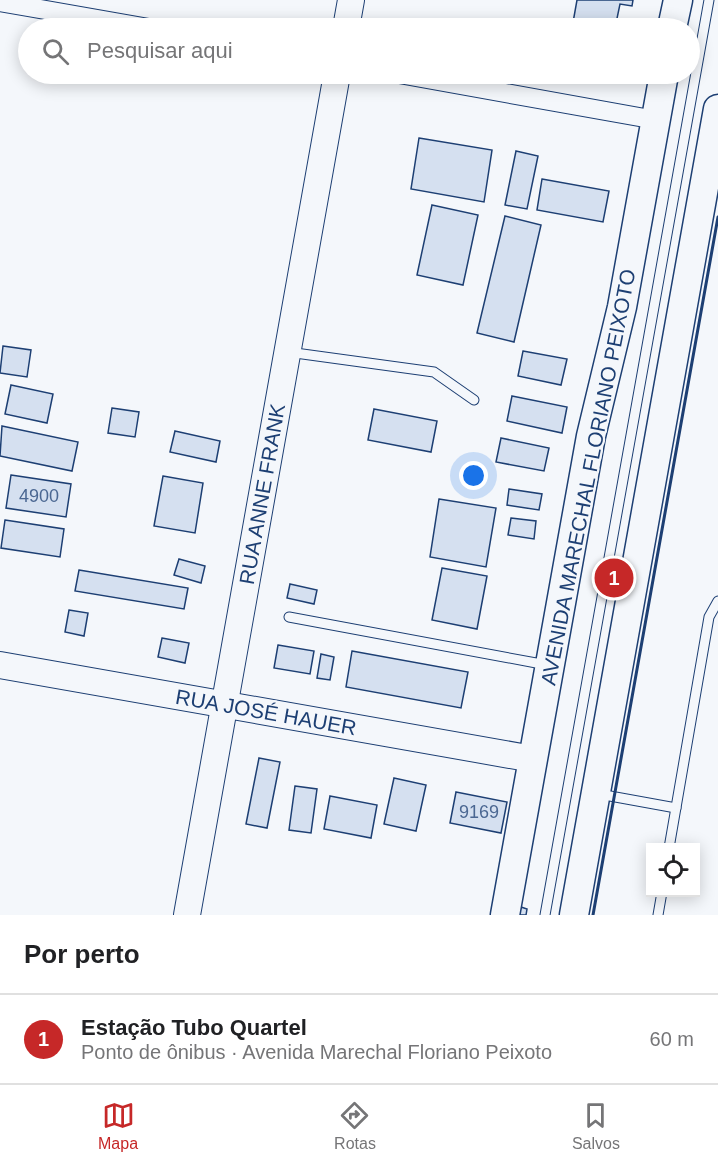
<!DOCTYPE html>
<html lang="pt">
<head>
<meta charset="utf-8">
<style>
	:root { --surface:#fff; --page:#f2f2f2; --text:#202124; --muted:#757577; --line:#e0e0e0; --accent:#c62828 }
	body { margin:0; font-family:Helvetica,sans-serif; background:var(--page); color:var(--text) }
	.controls { position:absolute; right:18px; bottom:18px; display:grid; overflow:hidden; border-radius:0px; box-shadow:0 3px 15px #0003 }
	.controls button { width:54px; height:54px; display:grid; place-items:center; padding:0; border:0; border-bottom:2px solid var(--line); background:var(--surface); color:var(--text); font:30px sans-serif }
	.you { position:absolute; left:474px; top:476px; width:21px; height:21px; margin:-15px; border:4px solid #fff; border-radius:50%; background:#1a73e8; box-shadow:0 0 0 9px #1a73e833 }
	.badge { display:grid; place-items:center; width:39px; height:39px; border-radius:50%; background:var(--accent); color:#fff; font-size:20px; font-weight:700 }
	.pin { position:absolute; translate:-50% -50%; border:3px solid #fff; box-shadow:0 2px 6px #0006 }
	.list { margin:0; padding:0; list-style:none }
	h2 { display:flex; justify-content:space-between; align-items:center; height:78px; margin:0; padding:0 24px; font-size:26px }
	h2 small { font-size:20px; font-weight:400; color:var(--muted) }
	.list li { display:grid; grid-template-columns:39px 1fr auto; gap:18px; align-items:center; box-sizing:border-box; height:90px; padding:0 24px; border-top:2px solid var(--line) }
	.list b { display:block; font-size:22px; white-space:nowrap }
	.list p { margin:0; font-size:20px; white-space:nowrap; color:var(--muted) }
	.list em { font-size:20px; font-style:normal; color:var(--muted) }
	.icon { flex:none; width:33px; height:33px; fill:none; stroke:currentColor; stroke-width:2; stroke-linecap:round; stroke-linejoin:round }
	.map { position:relative; flex:none; width:718px; height:915px; overflow:hidden }
	.search { position:absolute; background:var(--surface); box-shadow:0 3px 15px #0003; left:18px; right:18px; top:18px; height:66px; display:flex; align-items:center; gap:15px; box-sizing:border-box; padding:0 21px; border-radius:33px; color:var(--muted); font-size:22px }
	.sheet { height:168px; background:var(--surface) }
	nav { display:flex; justify-content:space-around; align-items:center; box-sizing:border-box; height:84px; border-top:2px solid var(--line); background:var(--surface); font-size:16px; color:var(--muted) }
	nav a { display:grid; justify-items:center; gap:3px }
	nav .on { color:var(--accent) }
	.map>svg:first-child { display:block }
	.building { fill:#d5e0f0; stroke:#1d3f73; stroke-width:1.5 }
	.lines { fill:none; stroke-linecap:round; stroke-linejoin:round }
	.lane-casing { stroke:#1d3f73; stroke-width:11 }
	.street-casing { stroke:#1d3f73; stroke-width:20 }
	.secondary-casing { stroke:#1d3f73; stroke-width:28 }
	.primary-casing { stroke:#1d3f73; stroke-width:31 }
	.lane { stroke:#f4f7fb; stroke-width:9 }
	.street { stroke:#f4f7fb; stroke-width:18 }
	.secondary { stroke:#f4f7fb; stroke-width:26 }
	.primary { stroke:#f4f7fb; stroke-width:28 }
	.wall { stroke:#1d3f73; stroke-width:3 }
	.labels { text-anchor:middle; dominant-baseline:central; stroke-width:4.5; stroke-linejoin:round; paint-order:stroke }
	.number-label { font-size:18px; fill:#4b6792 }
	.street-label { font-size:21px; fill:#1d3f73; stroke:#f4f7fb }
</style>
</head>
<body>
<div class="map">
<svg width="718" height="915" viewBox="0 0 718 915">
	<rect width="100%" height="100%" fill="#f4f7fb"/>
	<!-- building -->
	<g class="building">
		<path d="M577,0H633L632,6L620,4L615,28H572Z"/>
		<path d="M419,138L492,150L484,202L411,189Z"/>
		<path d="M516,151L538,156L527,209L505,205Z"/>
		<path d="M542,179L609,191L603,222L537,210Z"/>
		<path d="M432,205L478,215L463,285L417,275Z"/>
		<path d="M505,216L541,225L514,342L477,333Z"/>
		<path d="M3,346L31,350L27,377L0,373Z"/>
		<path d="M523,351L567,359L561,385L518,376Z"/>
		<path d="M11,385L53,394L47,423L5,414Z"/>
		<path d="M512,396L567,407L562,433L507,421Z"/>
		<path d="M112,408L139,412L135,437L108,433Z"/>
		<path d="M374,409L437,421L431,452L368,440Z"/>
		<path d="M2,426L78,442L72,471L0,456Z"/>
		<path d="M175,431L220,441L216,462L170,452Z"/>
		<path d="M501,438L549,448L544,471L496,462Z"/>
		<path d="M11,475L71,484L66,517L6,508Z"/>
		<path d="M163,476L203,483L195,533L154,526Z"/>
		<path d="M509,489L542,494L539,510L507,505Z"/>
		<path d="M439,499L496,508L486,567L430,557Z"/>
		<path d="M511,518L536,521L534,539L508,535Z"/>
		<path d="M5,520L64,529L60,557L1,548Z"/>
		<path d="M179,559L205,566L201,583L174,575Z"/>
		<path d="M613,563L619,564L615,594L608,593Z"/>
		<path d="M442,568L487,576L477,629L432,620Z"/>
		<path d="M79,570L188,588L184,609L75,591Z"/>
		<path d="M290,584L317,590L314,604L287,598Z"/>
		<path d="M69,610L88,613L84,636L65,632Z"/>
		<path d="M162,638L189,643L185,663L158,657Z"/>
		<path d="M278,645L314,651L310,674L274,668Z"/>
		<path d="M352,651L468,672L461,708L346,687Z"/>
		<path d="M321,654L334,657L330,680L317,678Z"/>
		<path d="M259,758L280,762L267,828L246,824Z"/>
		<path d="M394,778L426,785L416,831L384,824Z"/>
		<path d="M295,786L317,789L311,833L289,830Z"/>
		<path d="M456,792L507,802L501,833L450,823Z"/>
		<path d="M330,796L377,805L371,838L324,829Z"/>
		<path d="M521,907L527,909L526,915H519Z"/>
	</g>
	<g class="lines">
		<defs>
			<g id="lane">
				<path d="M288,352L434,372L474,400"/>
				<path d="M289,617L547,665"/>
				<path d="M599,794L676,808"/>
				<path d="M669,848L709,617L718,601"/>
				<path d="M545,915L709,0"/>
				<path d="M658,915L662,892"/>
			</g>
			<g id="street">
				<path d="M0,2L149,28"/>
				<path d="M399,74L656,120"/>
			</g>
			<g id="secondary">
				<path d="M346,28L351,0"/>
				<path d="M0,665L533,759"/>
				<path d="M187,915L337,74"/>
			</g>
			<g id="primary">
				<path d="M672,28L678,0"/>
				<path d="M505,915L591,436L622,307L664,74"/>
				<path d="M574,915L718,109"/>
			</g>
		</defs>
		<!-- lane casing -->
		<use href="#lane" class="lane-casing"/>
		<!-- street casing -->
		<use href="#street" class="street-casing"/>
		<!-- secondary casing -->
		<use href="#secondary" class="secondary-casing"/>
		<!-- primary casing -->
		<use href="#primary" class="primary-casing"/>
		<!-- lane -->
		<use href="#lane" class="lane"/>
		<!-- street -->
		<use href="#street" class="street"/>
		<!-- secondary -->
		<use href="#secondary" class="secondary"/>
		<!-- primary -->
		<use href="#primary" class="primary"/>
		<!-- wall -->
		<path class="wall" d="M593,915L718,217"/>
	</g>
	<g class="labels">
		<!-- number labels -->
		<g class="number-label">
			<text x="39" y="496">4900</text>
			<text x="479" y="812">9169</text>
		</g>
		<!-- street labels -->
		<g class="street-label">
			<text transform="translate(588 477) rotate(-79)">AVENIDA MARECHAL FLORIANO PEIXOTO</text>
			<text transform="translate(262 494) rotate(-80)">RUA ANNE FRANK</text>
			<text transform="translate(266 712) rotate(10)">RUA JOSÉ HAUER</text>
		</g>
	</g>
</svg>
<div class="controls">
<button><svg class="icon" aria-label="locate" viewBox="0 0 24 24"><circle cx="12" cy="12" r="6"/><path d="M12 2v4M12 18v4M2 12h4M18 12h4"/></svg></button>
</div>
<div class="you"></div>
<div class="pin badge" style="left:614px;top:578px">1</div>
<div class="search"><svg class="icon" aria-label="search" viewBox="0 0 24 24"><circle cx="10" cy="10" r="6"/><path d="M15 15l6 6"/></svg>Pesquisar aqui</div>
</div>
<section class="sheet">
<h2>Por perto<small></small></h2>
<ul class="list">
<li><span class="badge">1</span><div><b>Estação Tubo Quartel</b><p>Ponto de ônibus · Avenida Marechal Floriano Peixoto</p></div><em>60 m</em></li>
</ul>
</section>
<nav>
<a class="on"><svg class="icon" aria-label="map" viewBox="0 0 24 24"><path d="M3 6l6-2 6 2 6-2v14l-6 2-6-2-6 2zM9 4v14M15 6v14"/></svg>Mapa</a>
<a><svg class="icon" aria-label="directions" viewBox="0 0 24 24"><path d="M12 3l9 9-9 9-9-9zM9 14v-3h6M13 9l2 2-2 2"/></svg>Rotas</a>
<a><svg class="icon" aria-label="saved" viewBox="0 0 24 24"><path d="M7 4h10v16l-5-4-5 4z"/></svg>Salvos</a>
</nav>
</body>
</html>
